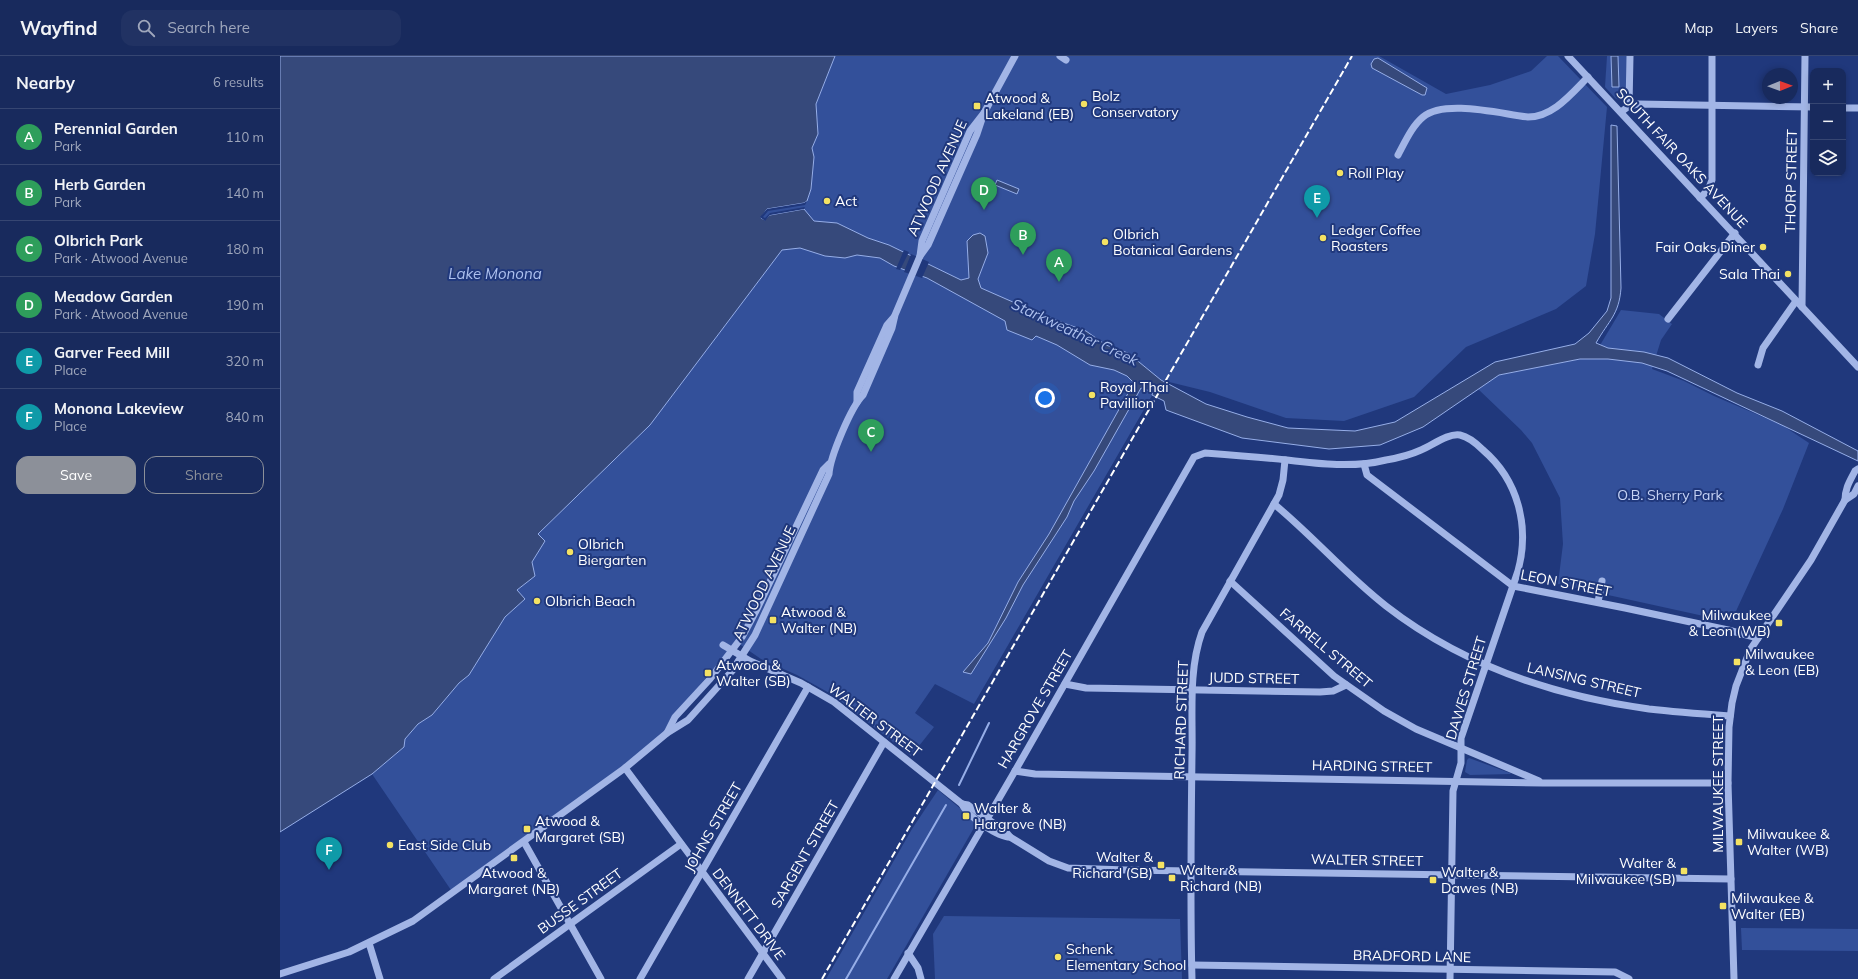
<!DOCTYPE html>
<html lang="en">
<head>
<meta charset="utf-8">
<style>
	:root { --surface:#182a5d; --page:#213263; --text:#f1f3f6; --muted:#9fa7bc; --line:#364672; --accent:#8c9099 }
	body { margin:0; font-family:Mulish,sans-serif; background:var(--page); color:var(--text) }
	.controls { position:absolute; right:12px; top:12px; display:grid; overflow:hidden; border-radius:8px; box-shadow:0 2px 6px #0003 }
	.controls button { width:36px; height:36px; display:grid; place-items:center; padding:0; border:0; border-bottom:1px solid var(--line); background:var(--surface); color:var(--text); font:20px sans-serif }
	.compass { position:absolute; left:1482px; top:12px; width:36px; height:36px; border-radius:50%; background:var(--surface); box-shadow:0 2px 6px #0003; rotate:89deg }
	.you { position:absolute; left:765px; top:342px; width:14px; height:14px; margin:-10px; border:3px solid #fff; border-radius:50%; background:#1a73e8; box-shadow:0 0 0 6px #1a73e833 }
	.badge { display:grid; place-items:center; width:26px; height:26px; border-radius:50%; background:var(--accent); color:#fff; font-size:13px; font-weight:700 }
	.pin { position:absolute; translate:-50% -33px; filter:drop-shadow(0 1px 2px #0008) }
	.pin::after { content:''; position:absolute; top:21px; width:14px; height:12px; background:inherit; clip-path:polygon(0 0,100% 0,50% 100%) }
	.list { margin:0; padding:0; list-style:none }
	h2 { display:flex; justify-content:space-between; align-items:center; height:52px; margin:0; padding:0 16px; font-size:17px }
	h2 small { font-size:13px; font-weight:400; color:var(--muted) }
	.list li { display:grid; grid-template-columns:26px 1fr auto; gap:12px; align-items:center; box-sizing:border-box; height:56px; padding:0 16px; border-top:1px solid var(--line) }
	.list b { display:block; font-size:15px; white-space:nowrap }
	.list p { margin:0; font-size:13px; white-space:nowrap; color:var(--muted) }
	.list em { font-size:13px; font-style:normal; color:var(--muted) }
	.actions { display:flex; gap:8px; padding:12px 16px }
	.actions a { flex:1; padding:9px 0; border:1px solid var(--accent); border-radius:12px; text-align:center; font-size:14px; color:var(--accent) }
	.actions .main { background:var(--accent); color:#fff }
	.icon { flex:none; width:22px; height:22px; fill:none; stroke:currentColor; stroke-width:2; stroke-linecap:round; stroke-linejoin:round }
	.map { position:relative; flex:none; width:1578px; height:923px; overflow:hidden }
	header { display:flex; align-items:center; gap:24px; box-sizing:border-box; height:56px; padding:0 20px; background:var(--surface); border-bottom:1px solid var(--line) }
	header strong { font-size:19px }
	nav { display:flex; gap:22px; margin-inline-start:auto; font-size:14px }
	.search { width:280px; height:36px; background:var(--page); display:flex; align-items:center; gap:10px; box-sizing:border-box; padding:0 14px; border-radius:12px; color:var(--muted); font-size:15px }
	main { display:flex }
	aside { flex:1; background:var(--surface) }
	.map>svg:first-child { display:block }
	.green { fill:#33509a }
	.water { fill:#36497b; stroke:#96aee8 }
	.pier { fill:#20387c }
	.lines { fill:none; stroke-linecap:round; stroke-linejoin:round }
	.stream { stroke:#96aee8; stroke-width:2 }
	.minor { stroke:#a2b5e6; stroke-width:7 }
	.rail { stroke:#fff; stroke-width:2; stroke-dasharray:7 3; stroke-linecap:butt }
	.poi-dot { fill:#f4e263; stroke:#20387c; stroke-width:1.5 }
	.labels { text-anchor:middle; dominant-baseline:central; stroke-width:4; stroke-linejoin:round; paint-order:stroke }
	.poi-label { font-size:14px; fill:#fff; stroke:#20387c; text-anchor:start }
	.street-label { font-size:14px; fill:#fff; stroke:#20387c }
	.park-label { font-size:14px; fill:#c6d3f5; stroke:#20387c }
	.water-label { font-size:15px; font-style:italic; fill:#adc0ee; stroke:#20387c }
</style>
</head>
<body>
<header>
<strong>Wayfind</strong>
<div class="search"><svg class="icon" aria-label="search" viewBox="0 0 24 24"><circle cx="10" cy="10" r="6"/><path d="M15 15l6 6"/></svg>Search here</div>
<nav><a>Map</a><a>Layers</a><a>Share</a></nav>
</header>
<main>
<aside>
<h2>Nearby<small>6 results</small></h2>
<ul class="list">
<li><span class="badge" style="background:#2e9e5b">A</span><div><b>Perennial Garden</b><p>Park</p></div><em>110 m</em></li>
<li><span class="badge" style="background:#2e9e5b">B</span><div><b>Herb Garden</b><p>Park</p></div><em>140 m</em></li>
<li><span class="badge" style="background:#2e9e5b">C</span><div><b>Olbrich Park</b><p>Park · Atwood Avenue</p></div><em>180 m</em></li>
<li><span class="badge" style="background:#2e9e5b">D</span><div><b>Meadow Garden</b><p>Park · Atwood Avenue</p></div><em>190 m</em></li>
<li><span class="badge" style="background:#0f9aa8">E</span><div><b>Garver Feed Mill</b><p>Place</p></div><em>320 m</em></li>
<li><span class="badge" style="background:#0f9aa8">F</span><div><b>Monona Lakeview</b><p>Place</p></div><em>840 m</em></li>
</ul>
<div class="actions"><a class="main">Save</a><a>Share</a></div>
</aside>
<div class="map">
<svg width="1578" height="923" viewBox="0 0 1578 923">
	<rect width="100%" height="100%" fill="#20387c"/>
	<!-- green -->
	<g class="green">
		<path d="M555,0H1099L1166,38L1210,29L1251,15L1267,0H1278L1327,51L1315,178L1306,230L1276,253L1186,291L1134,341L1064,365L1006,362L930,336L881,324L694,648L655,628L635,657L654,671L631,700L553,639L517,619L481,603L455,585C433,617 404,643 387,677L173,837L92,718L124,691L125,683L138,668L152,659L179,627L189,619L225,561L245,543L237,534L255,520L252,506L265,485L258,478L370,369L502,194L485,165L480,161L487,153L524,147L527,145L531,133L534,101L532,92L538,78L536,48Z"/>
		<path d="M1327,0H1347L1346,39L1340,44L1336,43L1325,31Z"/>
		<path d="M1341,254L1379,258L1392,268L1381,284L1372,313L1404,325L1434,340L1502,369L1529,387L1503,453L1451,566L1278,528L1283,488L1280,442L1252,387L1241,374L1198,333L1219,319L1300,303L1316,296Z"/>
		<path d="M1189,702L1230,717L1231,718L1190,719L1185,716L1187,704Z"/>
		<path d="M658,734L694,764L695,770L607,923H546L632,773Z"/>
		<path d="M664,860L900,863L902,923H655L653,878Z"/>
		<path d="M1461,872L1578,873V895L1462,894Z"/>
	</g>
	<!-- water -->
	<g class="water">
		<path d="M0,0H555L536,48L538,78L532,92L534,101L531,133L527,145L524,147L487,153L481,162L485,164L490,159L524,153L534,165L557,167L588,182L609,189L681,224L689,222L687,185L693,179L700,177L705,180L708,197L698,223L701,232L767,261L806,275L826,289L848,297L881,324L926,348L967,361L1008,372L1075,375L1115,366L1215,306L1295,288L1309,277L1327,255L1331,242V69L1337,70L1341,232C1339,259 1329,264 1316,287L1328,292L1364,296L1388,302L1457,337L1502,355L1578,395V405L1387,315L1362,307L1328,303H1300L1219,319L1143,371L1100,389L1049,393L962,382L886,354L884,345L872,339L873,336L861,332L814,415L794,445L787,461L743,529L726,562L691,618L683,616L708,587L738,526L769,478L851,332L853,326L847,320L834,314L810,309L777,289L756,280L752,284L727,274L725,265L647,222L614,210L600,202L577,199L565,202L545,200L520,192L502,194L370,369L258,478L265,485L252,506L255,520L237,534L245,543L225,561L189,619L179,627L152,659L138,668L125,683L124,691L92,718L0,776Z"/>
		<path d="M1331,0H1338L1339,31H1332Z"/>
		<path d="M1098,2L1147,32L1145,39H1142L1092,12L1091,8L1094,3Z"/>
		<path d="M717,124L739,133L737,138L715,129Z"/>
	</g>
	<!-- pier -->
	<g class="pier">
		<path d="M527,145L525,149L488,155L483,161L485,162L490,157L525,151L524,153L490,159L485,165L480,161L487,153L524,147Z"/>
		<path d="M624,194L629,196L620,214L616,213Z"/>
		<path d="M631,198L649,206L642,222L624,216Z"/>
	</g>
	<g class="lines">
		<!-- stream -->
		<g class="stream">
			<path d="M679,729L709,667"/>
			<path d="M566,923L666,749"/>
		</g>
		<!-- minor -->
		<g class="minor">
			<path d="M780,0L786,4"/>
			<path d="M1288,0L1578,311"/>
			<path d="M1349,50L1350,0"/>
			<path d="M1563,52H1578"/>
			<path d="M1341,56L1349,50L1358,48L1533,51"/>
			<path d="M1118,99C1125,86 1132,70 1143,61C1165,43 1221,58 1248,61C1273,61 1291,38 1308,21"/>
			<path d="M1420,142L1428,134L1432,124V0"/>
			<path d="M640,200L642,185L690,75L704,57L735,0"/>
			<path d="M1522,251L1525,0"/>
			<path d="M1388,263L1455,177"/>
			<path d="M1478,309L1483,292L1516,245"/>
			<path d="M577,346V336L607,269L614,261"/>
			<path d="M1084,408L1087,419L1233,530L1345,552L1448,574L1478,582"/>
			<path d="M1565,444L1574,438L1578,430"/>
			<path d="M994,448C1033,480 1066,519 1106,550C1182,609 1274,640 1369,653C1396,656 1423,658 1450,660"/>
			<path d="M950,525L1054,620L1104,655L1136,673L1259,725"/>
			<path d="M1318,546L1322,525"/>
			<path d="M443,589L470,605L521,627L554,646L682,748L688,749L726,776L730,781L769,805L788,812L846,814L1451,823"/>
			<path d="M785,628L806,632L1040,636L1053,635L1066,629"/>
			<path d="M387,677L395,661L430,623L462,581L477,553L543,414L549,408"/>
			<path d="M345,712L502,923"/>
			<path d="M735,715L755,718L1263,727H1448"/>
			<path d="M682,748C687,760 718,781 730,781"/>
			<path d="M244,786L321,923"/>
			<path d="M89,887L100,923"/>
			<path d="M628,897L638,912L641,923"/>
			<path d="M912,909L1335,916L1349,923"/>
			<path d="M0,918L69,896L133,865L345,712L387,677L408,664L452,615L475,579L549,418C550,401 571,351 583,339L612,272L615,259L640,200L648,189L697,78L704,57"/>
			<path d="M214,923L401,788"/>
			<path d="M360,923L528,631"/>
			<path d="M468,923L604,686"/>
			<path d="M614,923L735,715L914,401L925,397C952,399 979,401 1007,404C1040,408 1074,412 1106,404C1118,402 1130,399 1141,394C1153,389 1168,377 1180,379C1189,381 1197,388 1203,394C1238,424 1250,470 1238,515L1181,682V707L1173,735L1170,923"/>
			<path d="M912,923C910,848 911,774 912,699C913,659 908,615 922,576L999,439L1003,424L1005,404"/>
			<path d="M1454,923L1448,727L1449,671L1452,647L1456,630L1470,594L1531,504L1565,444C1565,432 1570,425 1575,415L1578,413"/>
		</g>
		<!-- rail -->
		<path class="rail" d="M542,923L1072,0"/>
	</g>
	<!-- markers -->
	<g class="poi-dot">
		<circle cx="804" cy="48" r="4"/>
		<rect x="693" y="46" width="8" height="8" rx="2"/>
		<circle cx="1060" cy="117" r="4"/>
		<circle cx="547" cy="145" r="4"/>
		<circle cx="1043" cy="182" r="4"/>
		<circle cx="825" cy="186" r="4"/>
		<circle cx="1483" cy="191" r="4"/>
		<circle cx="1508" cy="218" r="4"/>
		<circle cx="812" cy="339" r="4"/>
		<circle cx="290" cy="496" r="4"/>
		<circle cx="257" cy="545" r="4"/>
		<rect x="489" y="560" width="8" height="8" rx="2"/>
		<rect x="1495" y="563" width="8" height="8" rx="2"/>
		<rect x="1453" y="602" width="8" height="8" rx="2"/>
		<rect x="424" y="613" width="8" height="8" rx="2"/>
		<rect x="682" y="756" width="8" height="8" rx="2"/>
		<rect x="243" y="769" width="8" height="8" rx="2"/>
		<rect x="1455" y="782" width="8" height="8" rx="2"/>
		<circle cx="110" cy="789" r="4"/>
		<rect x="230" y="798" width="8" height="8" rx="2"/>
		<rect x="877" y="805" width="8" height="8" rx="2"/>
		<rect x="1400" y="811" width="8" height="8" rx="2"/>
		<rect x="888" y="818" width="8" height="8" rx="2"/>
		<rect x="1149" y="820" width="8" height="8" rx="2"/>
		<rect x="1439" y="846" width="8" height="8" rx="2"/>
		<circle cx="778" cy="901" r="4"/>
	</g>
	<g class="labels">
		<!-- poi labels -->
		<g class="poi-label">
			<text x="812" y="40">Bolz<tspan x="812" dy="16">Conservatory</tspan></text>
			<text x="705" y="42">Atwood &amp;<tspan x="705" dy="16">Lakeland (EB)</tspan></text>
			<text x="1068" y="117">Roll Play</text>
			<text x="555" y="145">Act</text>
			<text x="1051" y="174">Ledger Coffee<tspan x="1051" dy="16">Roasters</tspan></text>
			<text x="833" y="178">Olbrich<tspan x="833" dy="16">Botanical Gardens</tspan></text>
			<text x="1475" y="191" text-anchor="end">Fair Oaks Diner</text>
			<text x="1500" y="218" text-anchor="end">Sala Thai</text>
			<text x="820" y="331">Royal Thai<tspan x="820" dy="16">Pavillion</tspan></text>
			<text x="298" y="488">Olbrich<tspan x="298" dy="16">Biergarten</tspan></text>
			<text x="265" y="545">Olbrich Beach</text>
			<text x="501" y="556">Atwood &amp;<tspan x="501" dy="16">Walter (NB)</tspan></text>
			<text x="1491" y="559" text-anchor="end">Milwaukee<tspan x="1491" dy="16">&amp; Leon (WB)</tspan></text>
			<text x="1465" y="598">Milwaukee<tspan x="1465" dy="16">&amp; Leon (EB)</tspan></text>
			<text x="436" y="609">Atwood &amp;<tspan x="436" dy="16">Walter (SB)</tspan></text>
			<text x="694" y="752">Walter &amp;<tspan x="694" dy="16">Hargrove (NB)</tspan></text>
			<text x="255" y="765">Atwood &amp;<tspan x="255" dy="16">Margaret (SB)</tspan></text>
			<text x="1467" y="778">Milwaukee &amp;<tspan x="1467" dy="16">Walter (WB)</tspan></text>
			<text x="118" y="789">East Side Club</text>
			<text x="873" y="801" text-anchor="end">Walter &amp;<tspan x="873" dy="16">Richard (SB)</tspan></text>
			<text x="1396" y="807" text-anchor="end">Walter &amp;<tspan x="1396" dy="16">Milwaukee (SB)</tspan></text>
			<text x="900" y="814">Walter &amp;<tspan x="900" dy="16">Richard (NB)</tspan></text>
			<text x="1161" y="816">Walter &amp;<tspan x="1161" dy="16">Dawes (NB)</tspan></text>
			<text x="234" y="817" text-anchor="middle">Atwood &amp;<tspan x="234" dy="16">Margaret (NB)</tspan></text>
			<text x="1451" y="842">Milwaukee &amp;<tspan x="1451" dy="16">Walter (EB)</tspan></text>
			<text x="786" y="893">Schenk<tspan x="786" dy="16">Elementary School</tspan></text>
		</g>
		<!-- street labels -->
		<g class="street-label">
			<text transform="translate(1402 102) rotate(47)">SOUTH FAIR OAKS AVENUE</text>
			<text transform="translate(657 122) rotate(-66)">ATWOOD AVENUE</text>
			<text transform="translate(1511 125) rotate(-89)">THORP STREET</text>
			<text transform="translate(484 527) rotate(-64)">ATWOOD AVENUE</text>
			<text transform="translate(1286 527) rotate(11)">LEON STREET</text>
			<text transform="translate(1046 592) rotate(40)">FARRELL STREET</text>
			<text transform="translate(974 622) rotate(1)">JUDD STREET</text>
			<text transform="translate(1304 624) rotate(13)">LANSING STREET</text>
			<text transform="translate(1186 632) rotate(-73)">DAWES STREET</text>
			<text transform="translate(755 653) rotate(-60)">HARGROVE STREET</text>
			<text transform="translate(595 664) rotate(37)">WALTER STREET</text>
			<text transform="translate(901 664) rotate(-88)">RICHARD STREET</text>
			<text transform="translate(1092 710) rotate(1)">HARDING STREET</text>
			<text transform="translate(1438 728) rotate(-90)">MILWAUKEE STREET</text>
			<text transform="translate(433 771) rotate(-60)">JOHNS STREET</text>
			<text transform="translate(525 798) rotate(-60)">SARGENT STREET</text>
			<text transform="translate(1087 804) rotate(1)">WALTER STREET</text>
			<text transform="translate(300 845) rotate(-36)">BUSSE STREET</text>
			<text transform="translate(469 858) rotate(53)">DENNETT DRIVE</text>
			<text transform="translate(1132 900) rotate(1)">BRADFORD LANE</text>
		</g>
		<!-- park labels -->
		<g class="park-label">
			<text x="1390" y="439">O.B. Sherry Park</text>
		</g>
		<!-- water labels -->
		<g class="water-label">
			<text x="215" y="217">Lake Monona</text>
			<text transform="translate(795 276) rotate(25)">Starkweather Creek</text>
		</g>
	</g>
</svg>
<div class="controls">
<button>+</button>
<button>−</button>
<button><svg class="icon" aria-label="layers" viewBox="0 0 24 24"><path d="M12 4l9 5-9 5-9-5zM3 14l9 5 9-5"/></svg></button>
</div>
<svg class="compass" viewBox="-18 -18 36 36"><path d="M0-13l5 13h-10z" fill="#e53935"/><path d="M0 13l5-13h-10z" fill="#9fa7bc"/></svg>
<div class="you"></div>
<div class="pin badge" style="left:779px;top:226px;background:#2e9e5b">A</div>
<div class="pin badge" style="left:743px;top:199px;background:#2e9e5b">B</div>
<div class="pin badge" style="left:591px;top:396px;background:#2e9e5b">C</div>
<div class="pin badge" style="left:704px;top:154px;background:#2e9e5b">D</div>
<div class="pin badge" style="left:1037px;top:162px;background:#0f9aa8">E</div>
<div class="pin badge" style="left:49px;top:814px;background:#0f9aa8">F</div>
</div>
</main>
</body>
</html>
